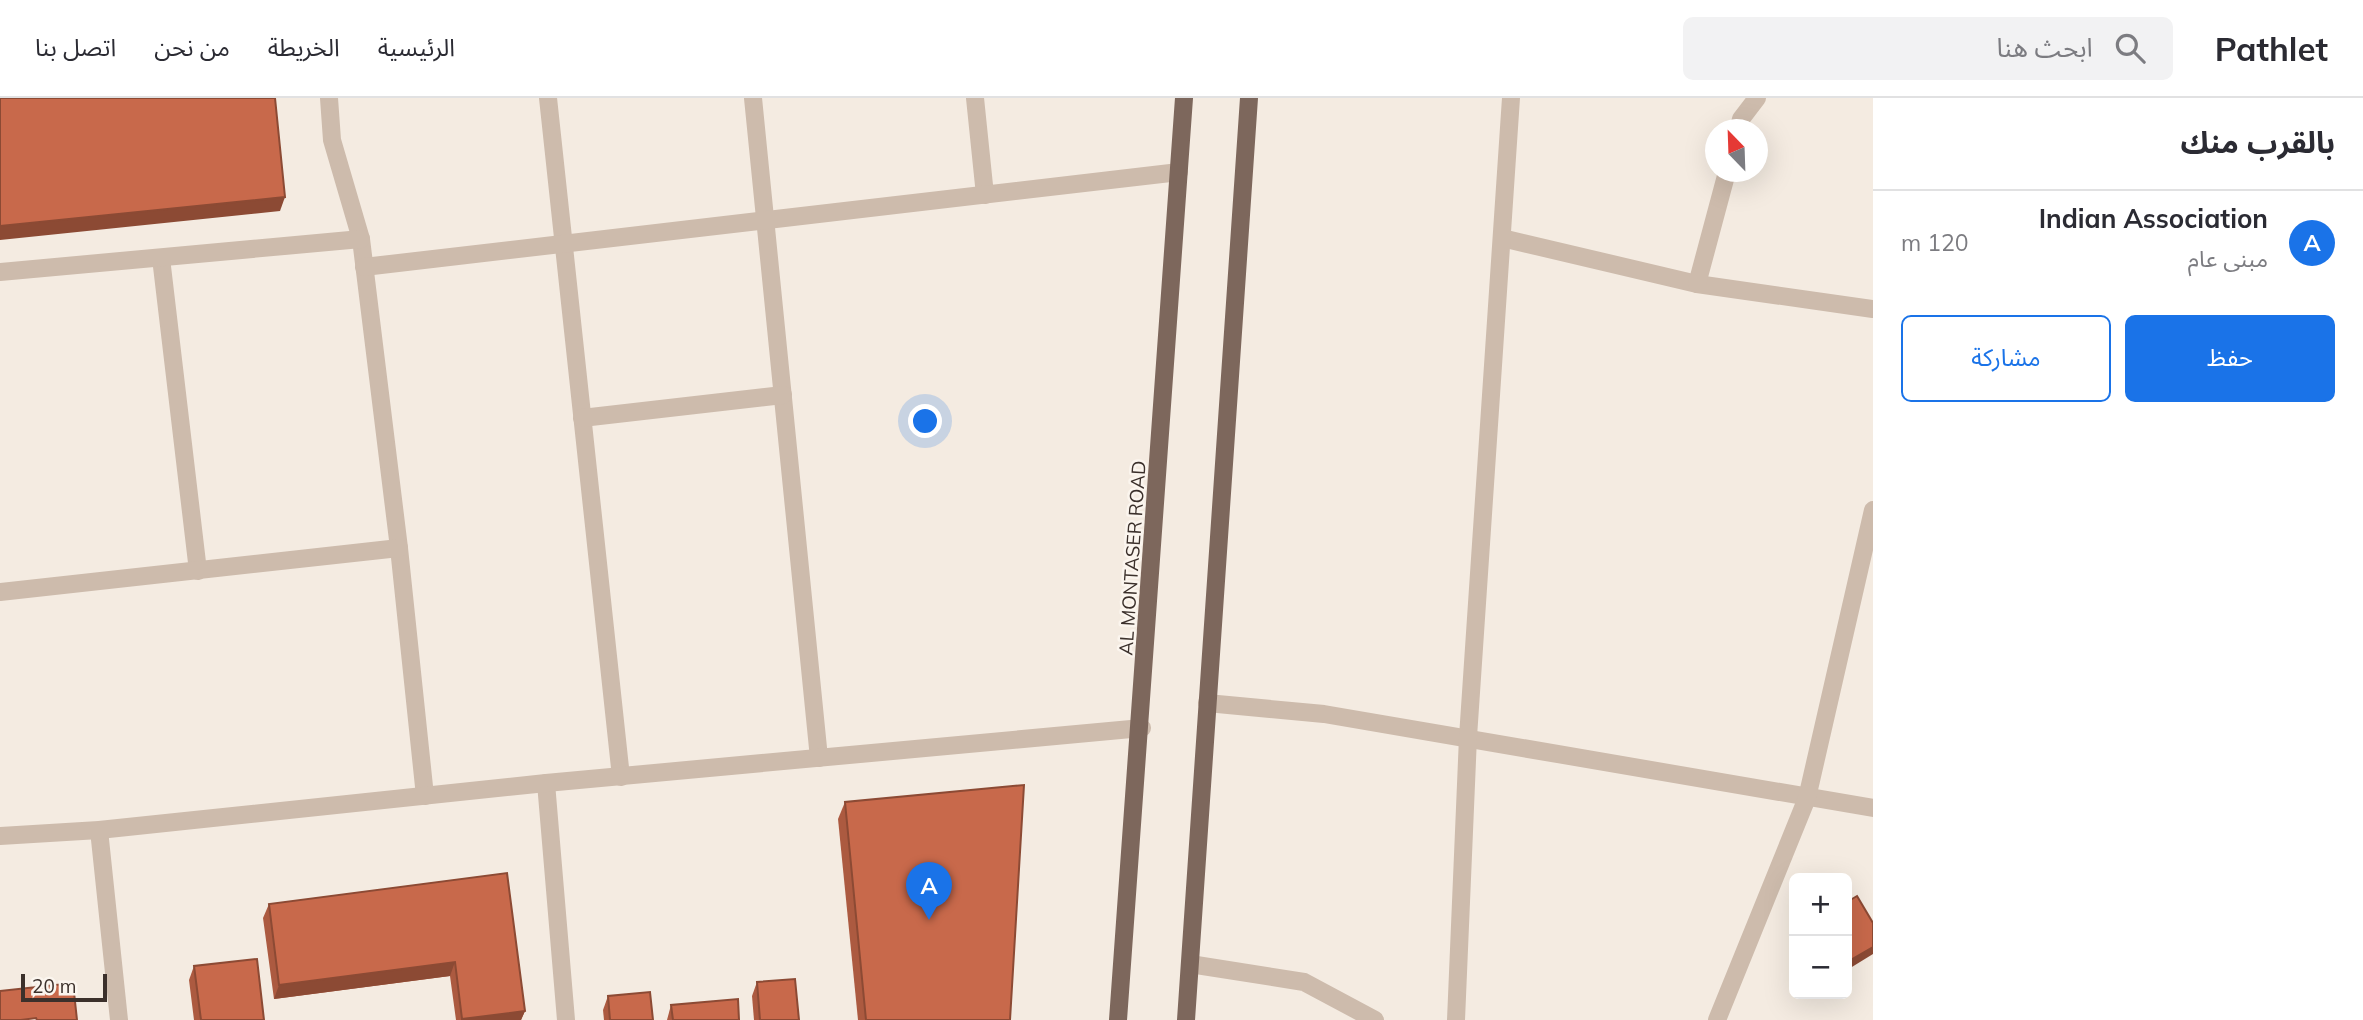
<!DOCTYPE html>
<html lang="ar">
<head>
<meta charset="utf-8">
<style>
	:root { --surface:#fff; --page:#f2f2f3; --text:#2b2b33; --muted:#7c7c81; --line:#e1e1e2; --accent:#1a73e8 }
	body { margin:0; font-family:Mulish,"Noto Sans Arabic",sans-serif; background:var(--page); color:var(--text); direction:rtl }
	.controls { position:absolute; right:21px; bottom:21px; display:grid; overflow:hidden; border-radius:10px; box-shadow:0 7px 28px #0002 }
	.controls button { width:63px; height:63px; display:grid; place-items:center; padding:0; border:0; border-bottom:2px solid var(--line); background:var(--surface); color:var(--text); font:35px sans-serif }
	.compass { position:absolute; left:1705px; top:21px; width:63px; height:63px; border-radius:50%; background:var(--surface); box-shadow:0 7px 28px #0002; rotate:337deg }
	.scale { position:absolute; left:21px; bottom:18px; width:86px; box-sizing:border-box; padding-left:7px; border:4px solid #3b302b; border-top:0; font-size:19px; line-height:24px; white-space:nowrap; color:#3b302b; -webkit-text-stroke:5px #fbf5ee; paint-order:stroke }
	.you { position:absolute; left:926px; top:324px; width:24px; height:24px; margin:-18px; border:5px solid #fff; border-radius:50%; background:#1a73e8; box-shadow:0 0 0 10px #1a73e833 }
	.badge { display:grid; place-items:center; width:46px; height:46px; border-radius:50%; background:var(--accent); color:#fff; font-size:23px; font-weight:700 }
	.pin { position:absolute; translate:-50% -58px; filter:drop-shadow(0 2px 4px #0008) }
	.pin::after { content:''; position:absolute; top:37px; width:24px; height:21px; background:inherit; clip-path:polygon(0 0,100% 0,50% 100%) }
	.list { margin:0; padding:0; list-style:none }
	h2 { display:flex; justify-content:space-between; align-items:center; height:91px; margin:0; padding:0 28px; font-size:30px }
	h2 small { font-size:23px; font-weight:400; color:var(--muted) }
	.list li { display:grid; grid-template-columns:46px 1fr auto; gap:21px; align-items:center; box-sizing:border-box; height:105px; padding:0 28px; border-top:2px solid var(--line) }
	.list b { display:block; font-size:26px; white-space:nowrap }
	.list p { margin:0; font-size:23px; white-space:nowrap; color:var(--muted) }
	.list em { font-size:23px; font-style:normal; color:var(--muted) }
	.actions { display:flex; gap:14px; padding:21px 28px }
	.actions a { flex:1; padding:16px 0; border:2px solid var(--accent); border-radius:10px; text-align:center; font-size:24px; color:var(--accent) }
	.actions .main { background:var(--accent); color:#fff }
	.icon { flex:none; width:38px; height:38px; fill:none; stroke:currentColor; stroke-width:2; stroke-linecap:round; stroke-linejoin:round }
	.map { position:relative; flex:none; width:1873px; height:922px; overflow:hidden; direction:ltr }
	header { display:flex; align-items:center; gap:42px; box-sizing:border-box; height:98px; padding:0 35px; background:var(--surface); border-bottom:2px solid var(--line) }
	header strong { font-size:33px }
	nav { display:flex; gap:38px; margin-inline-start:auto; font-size:24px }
	.search { width:490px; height:63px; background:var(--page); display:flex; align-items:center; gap:18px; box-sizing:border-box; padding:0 24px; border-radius:10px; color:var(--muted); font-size:26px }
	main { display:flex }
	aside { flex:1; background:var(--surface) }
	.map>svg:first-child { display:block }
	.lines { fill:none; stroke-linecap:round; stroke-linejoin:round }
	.street { stroke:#cdbbac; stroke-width:18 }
	.primary { stroke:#7d675c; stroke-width:18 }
	.wall { fill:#ac5a40 }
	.shaded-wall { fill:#8c4a34 }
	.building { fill:#c8694b; stroke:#8c4a34; stroke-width:2 }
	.labels { text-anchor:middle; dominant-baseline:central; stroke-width:5; stroke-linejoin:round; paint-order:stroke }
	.street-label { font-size:19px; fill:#3b302b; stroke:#fbf5ee }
</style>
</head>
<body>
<header>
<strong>Pathlet</strong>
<div class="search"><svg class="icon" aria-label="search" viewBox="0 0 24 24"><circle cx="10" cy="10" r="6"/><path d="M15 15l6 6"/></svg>ابحث هنا</div>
<nav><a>الرئيسية</a><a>الخريطة</a><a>من نحن</a><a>اتصل بنا</a></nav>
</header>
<main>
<aside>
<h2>بالقرب منك<small></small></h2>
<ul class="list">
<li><span class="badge">A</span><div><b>Indian Association</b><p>مبنى عام</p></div><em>120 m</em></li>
</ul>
<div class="actions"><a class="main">حفظ</a><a>مشاركة</a></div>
</aside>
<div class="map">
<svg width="1873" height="922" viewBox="0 0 1873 922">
	<rect width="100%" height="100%" fill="#f4ebe1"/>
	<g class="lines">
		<!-- street -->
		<g class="street">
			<path d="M329,0L332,42L361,141L399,450L425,698"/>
			<path d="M548,0L621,679"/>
			<path d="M753,0L819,660"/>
			<path d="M975,0L985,97"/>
			<path d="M1738,32L1741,21L1757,0"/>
			<path d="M1502,140L1697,186L1873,211"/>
			<path d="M161,160L198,473"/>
			<path d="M364,169L1179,74"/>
			<path d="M0,174L361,141"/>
			<path d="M1697,186L1727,74"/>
			<path d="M582,320L783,297"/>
			<path d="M0,494L399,450"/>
			<path d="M1207,605L1324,616L1873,710"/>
			<path d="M546,685L566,922"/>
			<path d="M99,732L119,922"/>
			<path d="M0,738L99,732L546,685L1142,630"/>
			<path d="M1190,866L1304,884L1375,922"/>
			<path d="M1456,922L1468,639L1511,0"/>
			<path d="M1717,922L1807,700L1873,412"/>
		</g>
		<!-- primary -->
		<g class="primary">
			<path d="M1118,922L1184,0"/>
			<path d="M1186,922L1249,0"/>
		</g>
	</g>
	<!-- wall -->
	<g class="wall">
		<path d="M845,704L1010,922H858L838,721Z"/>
		<path d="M507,775L525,913L521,922H456L450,878L274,901L263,820L269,806Z"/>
		<path d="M194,868L264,922H194L189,882Z"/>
		<path d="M757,884L799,922H754L752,898Z"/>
		<path d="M608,898L653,922H604L603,912Z"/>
		<path d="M671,907L739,922H667Z"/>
	</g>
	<!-- shaded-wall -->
	<g class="shaded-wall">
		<path d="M285,99L280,113L0,142V128Z"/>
		<path d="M1873,849V856L1847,872V864Z"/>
		<path d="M455,864L450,878L274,901L279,887Z"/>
		<path d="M525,913L521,922H462V921Z"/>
	</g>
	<!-- building -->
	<g class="building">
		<path d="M0,0H275L285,99L0,128Z"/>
		<path d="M1024,687L1010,922H866L845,704Z"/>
		<path d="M507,775L525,913L462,921L455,864L279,887L269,806Z"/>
		<path d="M1857,798L1873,825V849L1847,864V804Z"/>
		<path d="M257,861L264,922H201L194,868Z"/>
		<path d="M795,881L799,922H760L757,884Z"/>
		<path d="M73,885L77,922H37L36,920L21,922H0V893Z"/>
		<path d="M650,894L653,922H610L608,898Z"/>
		<path d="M738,901L739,922H673L671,907Z"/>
	</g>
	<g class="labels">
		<!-- street labels -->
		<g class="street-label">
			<text transform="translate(1132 460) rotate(-86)">AL MONTASER ROAD</text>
		</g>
	</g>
</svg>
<div class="controls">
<button>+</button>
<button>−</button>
</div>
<svg class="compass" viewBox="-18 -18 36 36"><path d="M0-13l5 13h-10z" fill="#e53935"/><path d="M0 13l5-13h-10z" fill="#7c7c81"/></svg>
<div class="scale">20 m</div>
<div class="you"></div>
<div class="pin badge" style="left:929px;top:822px">A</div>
</div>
</main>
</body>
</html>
